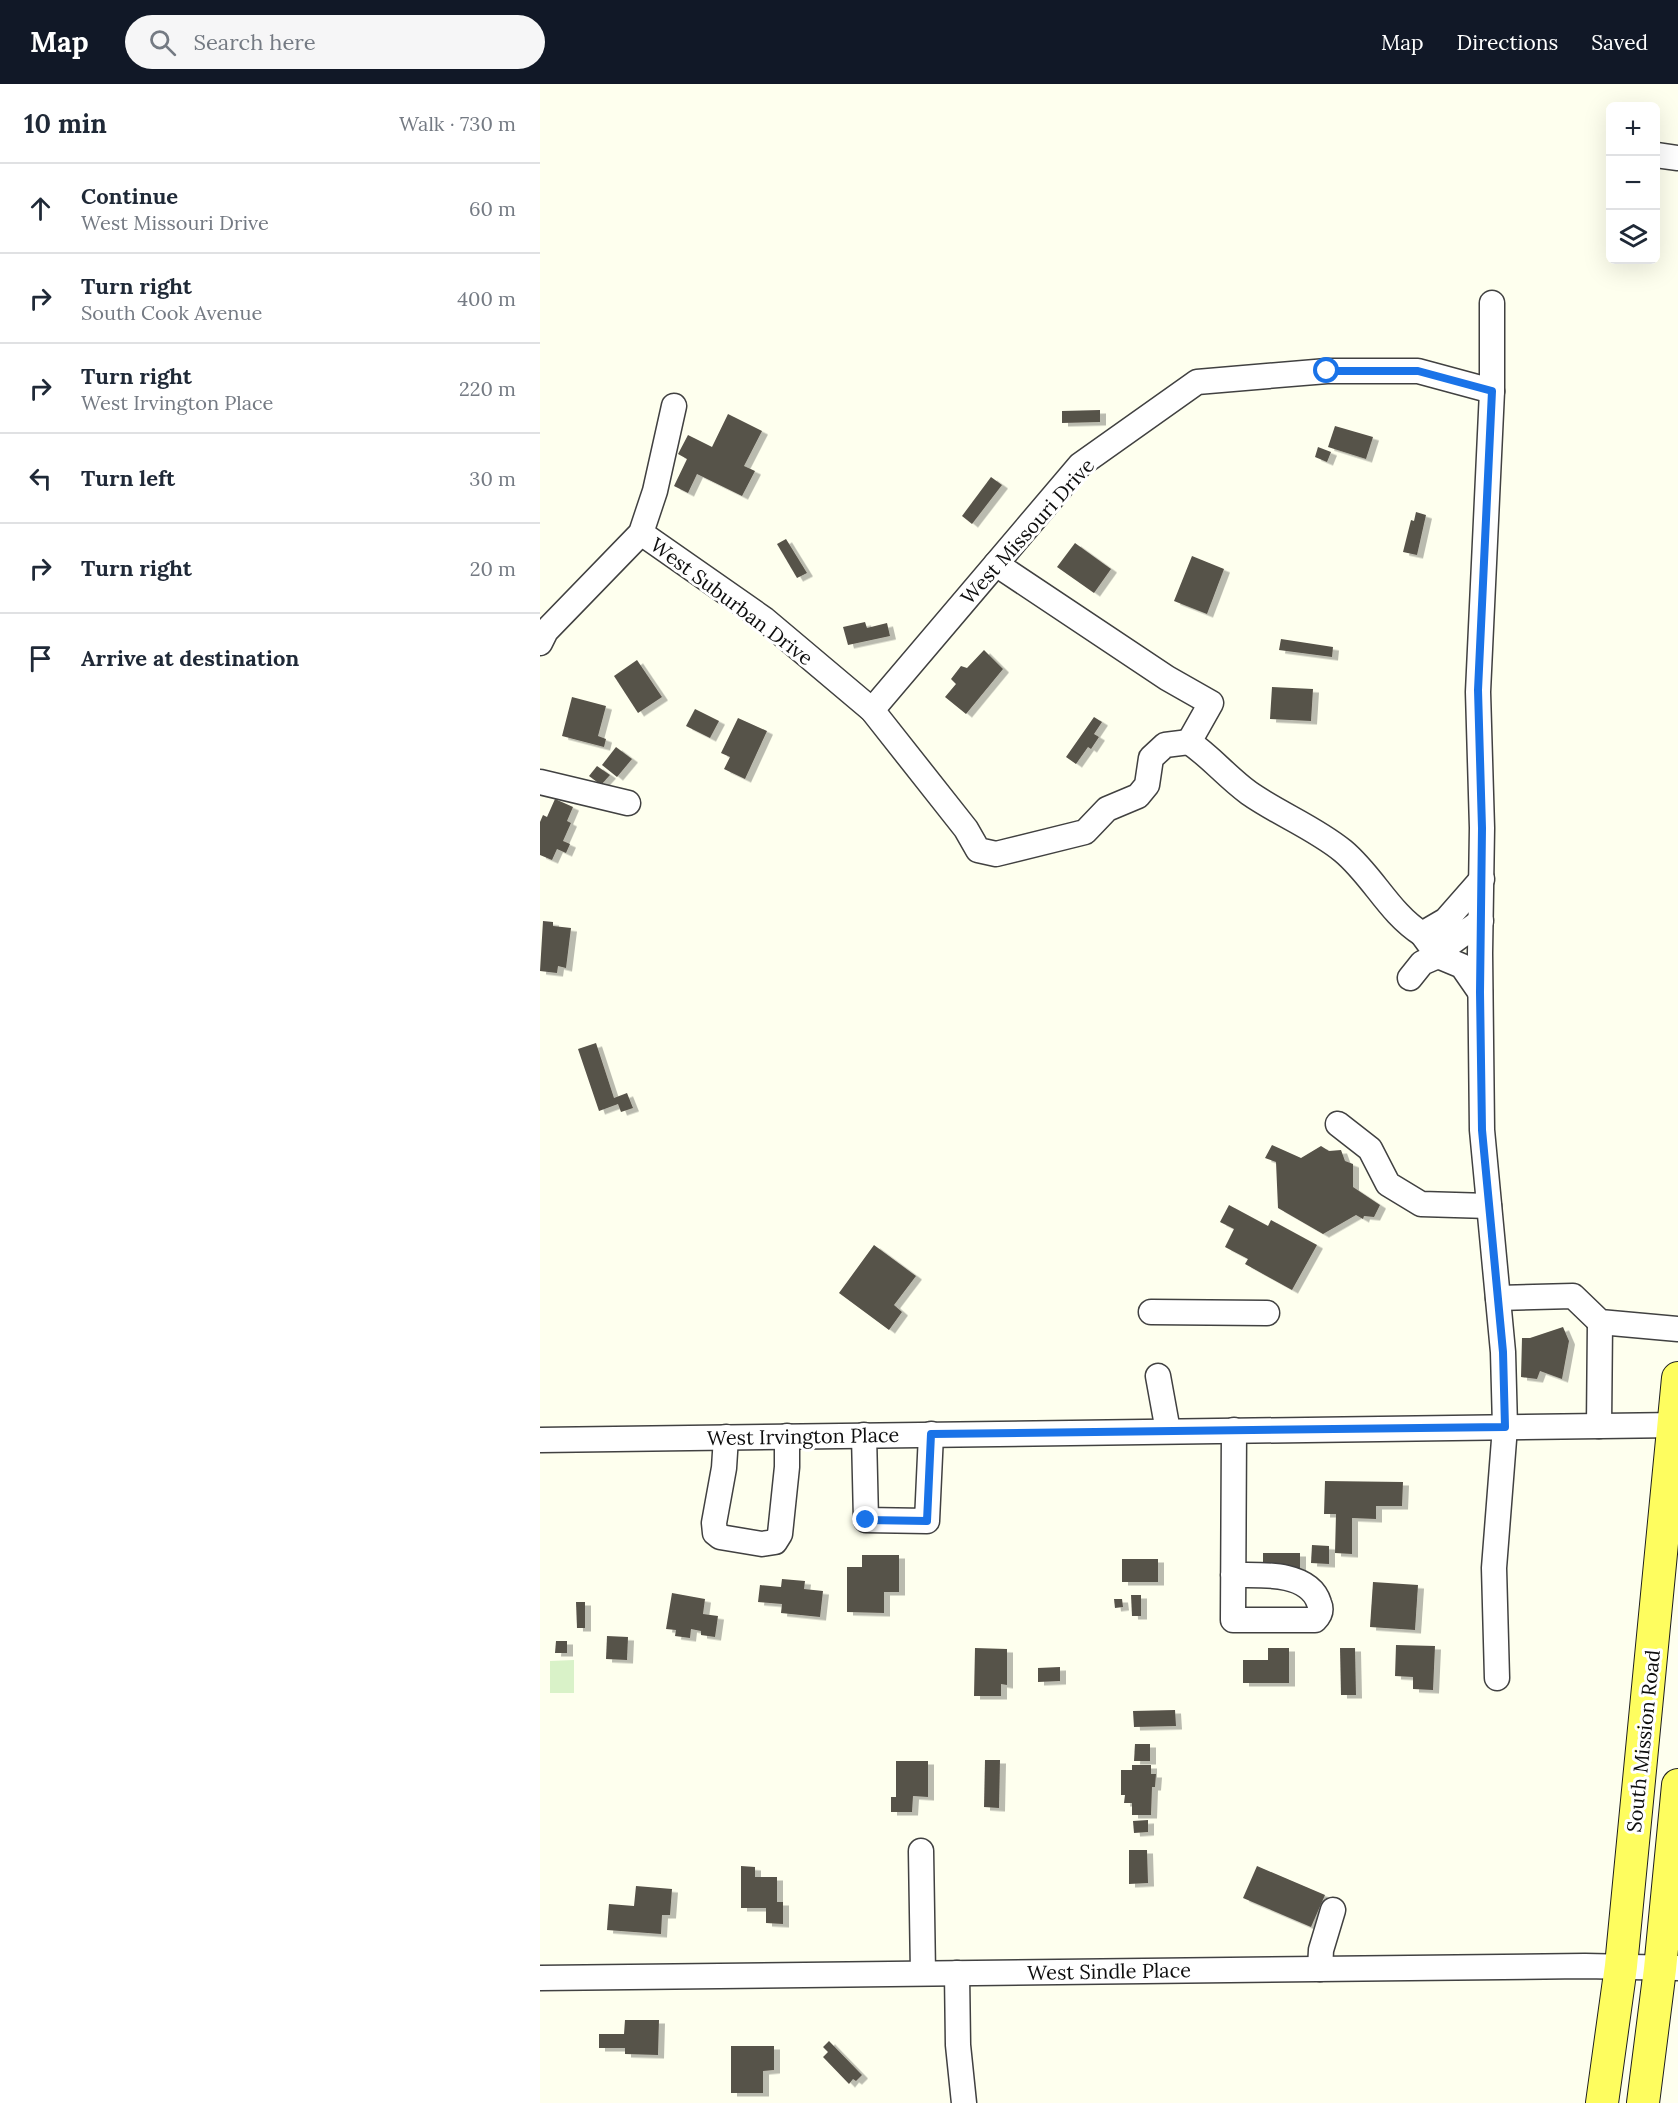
<!DOCTYPE html>
<html lang="en">
<head>
<meta charset="utf-8">
<style>
	:root { --surface:#fff; --page:#f6f6f7; --text:#1f2937; --muted:#747a83; --line:#e0e1e3; --accent:#111827 }
	body { margin:0; font-family:Lora,serif; background:var(--page); color:var(--text) }
	.controls { position:absolute; right:18px; top:18px; display:grid; overflow:hidden; border-radius:9px; box-shadow:0 6px 24px #0002 }
	.controls button { width:54px; height:54px; display:grid; place-items:center; padding:0; border:0; border-bottom:2px solid var(--line); background:var(--surface); color:var(--text); font:30px sans-serif }
	.stop { position:absolute; width:18px; height:18px; margin:-14px; border:4px solid #1a73e8; border-radius:50%; background:#fff }
	.stop.end { background:#1a73e8; border-color:#fff; box-shadow:0 2px 6px #0008 }
	.list { margin:0; padding:0; list-style:none }
	h2 { display:flex; justify-content:space-between; align-items:center; height:78px; margin:0; padding:0 24px; font-size:26px }
	h2 small { font-size:20px; font-weight:400; color:var(--muted) }
	.list li { display:grid; grid-template-columns:39px 1fr auto; gap:18px; align-items:center; box-sizing:border-box; height:90px; padding:0 24px; border-top:2px solid var(--line) }
	.list b { display:block; font-size:22px; white-space:nowrap }
	.list p { margin:0; font-size:20px; white-space:nowrap; color:var(--muted) }
	.list em { font-size:20px; font-style:normal; color:var(--muted) }
	.icon { flex:none; width:33px; height:33px; fill:none; stroke:currentColor; stroke-width:2; stroke-linecap:round; stroke-linejoin:round }
	.map { position:relative; flex:none; width:1138px; height:2019px; overflow:hidden }
	header { display:flex; align-items:center; gap:36px; box-sizing:border-box; height:84px; padding:0 30px; background:var(--accent); color:#fff }
	header strong { font-size:28px }
	nav { display:flex; gap:33px; margin-inline-start:auto; font-size:21px }
	.search { width:420px; height:54px; background:var(--page); display:flex; align-items:center; gap:15px; box-sizing:border-box; padding:0 21px; border-radius:33px; color:var(--muted); font-size:22px }
	main { display:flex }
	aside { flex:1; background:var(--surface) }
	.map>svg:first-child { display:block }
	.pitch { fill:#d9f2c8 }
	.building { fill:#575249; filter:url(#shadow) }
	.lines { fill:none; stroke-linecap:round; stroke-linejoin:round }
	.minor-casing { stroke:#414141; stroke-width:27 }
	.major-casing { stroke:#1f1f1f; stroke-width:34 }
	.minor { stroke:#fff; stroke-width:24 }
	.major { stroke:#fefd5f; stroke-width:32 }
	.route { stroke:#1a73e8; stroke-width:8 }
	.labels { text-anchor:middle; dominant-baseline:central; stroke-width:6; stroke-linejoin:round; paint-order:stroke }
	.street-label { font-size:20px; fill:#0e0e0e; stroke:#fff }
</style>
</head>
<body>
<header>
<strong>Map</strong>
<div class="search"><svg class="icon" aria-label="search" viewBox="0 0 24 24"><circle cx="10" cy="10" r="6"/><path d="M15 15l6 6"/></svg>Search here</div>
<nav><a>Map</a><a>Directions</a><a>Saved</a></nav>
</header>
<main>
<aside>
<h2>10 min<small>Walk · 730 m</small></h2>
<ul class="list">
<li><svg class="icon" aria-label="ahead" viewBox="0 0 24 24"><path d="M12 20V5M6 11l6-6 6 6"/></svg><div><b>Continue</b><p>West Missouri Drive</p></div><em>60 m</em></li>
<li><svg class="icon" aria-label="right" viewBox="0 0 24 24"><path d="M7 20v-9h11M14 6l5 5-5 5"/></svg><div><b>Turn right</b><p>South Cook Avenue</p></div><em>400 m</em></li>
<li><svg class="icon" aria-label="right" viewBox="0 0 24 24"><path d="M7 20v-9h11M14 6l5 5-5 5"/></svg><div><b>Turn right</b><p>West Irvington Place</p></div><em>220 m</em></li>
<li><svg class="icon" aria-label="left" viewBox="0 0 24 24"><path d="M17 20v-9H6M10 6l-5 5 5 5"/></svg><div><b>Turn left</b></div><em>30 m</em></li>
<li><svg class="icon" aria-label="right" viewBox="0 0 24 24"><path d="M7 20v-9h11M14 6l5 5-5 5"/></svg><div><b>Turn right</b></div><em>20 m</em></li>
<li><svg class="icon" aria-label="arrive" viewBox="0 0 24 24"><path d="M6 21V4h12l-3 4 3 4H6"/></svg><div><b>Arrive at destination</b></div></li>
</ul>
</aside>
<div class="map">
<svg width="1138" height="2019" viewBox="0 0 1138 2019">
	<defs>
		<filter id="shadow"><feDropShadow dx="6" dy="3.5" stdDeviation="0" flood-color="#0004"/></filter>
	</defs>
	<rect width="100%" height="100%" fill="#feffee"/>
	<!-- pitch -->
	<path class="pitch" d="M34,1576V1609H10V1577Z"/>
	<!-- building -->
	<g class="building">
		<path d="M560,326V338L522,339V327Z"/>
		<path d="M188,330L222,347L204,382L215,387L202,412L157,390L148,409L134,402L147,375L138,370L148,351L172,363Z"/>
		<path d="M795,342L833,353L826,375L788,363Z"/>
		<path d="M778,363L791,368L787,378L775,373Z"/>
		<path d="M451,393L462,401L432,440L422,432Z"/>
		<path d="M876,428L886,431L877,471L863,468L871,436L874,437Z"/>
		<path d="M246,455L267,489L257,494L237,460Z"/>
		<path d="M535,459L571,485L554,509L517,483Z"/>
		<path d="M652,472L684,485L667,530L634,517Z"/>
		<path d="M325,538L327,544L347,539L350,552L308,561L303,543Z"/>
		<path d="M741,555L793,563L792,573L739,566Z"/>
		<path d="M444,566L463,585L426,630L405,613L416,600L411,595L421,582L427,584Z"/>
		<path d="M97,576L122,613L98,629L74,592Z"/>
		<path d="M732,603L773,605L771,637L730,635Z"/>
		<path d="M32,613L66,622L58,652L66,655L64,663L22,652Z"/>
		<path d="M155,625L179,637L170,654L146,642Z"/>
		<path d="M554,633L562,638L554,650L559,653L551,665L548,663L536,680L526,673Z"/>
		<path d="M198,634L227,647L205,695L184,685L190,673L181,669Z"/>
		<path d="M76,663L92,675L77,693L62,681Z"/>
		<path d="M57,682L70,691L61,701L49,692Z"/>
		<path d="M15,715L33,723L27,737L31,739L23,757L30,760L26,769L17,765L12,776L0,771V738L3,731L7,733Z"/>
		<path d="M3,837L13,838V842L31,844L26,884L18,882L17,889L0,887Z"/>
		<path d="M56,959L74,1014L87,1009L93,1024L81,1028L78,1020L59,1027L38,965Z"/>
		<path d="M732,1061L761,1074L781,1062L789,1067L801,1066L805,1077L813,1080V1103L840,1121L834,1133L824,1132L823,1135L816,1131L783,1150L738,1124L736,1078L725,1074Z"/>
		<path d="M689,1121L728,1142L731,1136L777,1161L752,1206L705,1180L708,1175L685,1163L694,1145L680,1138Z"/>
		<path d="M334,1161L376,1192L354,1221L362,1228L349,1246L299,1209Z"/>
		<path d="M1023,1243L1029,1257L1022,1295L1000,1287L997,1295L981,1293L982,1254H990Z"/>
		<path d="M785,1397L863,1398L862,1422H836V1435L812,1434V1470L795,1469L796,1430H784Z"/>
		<path d="M772,1461L789,1462V1480L771,1479Z"/>
		<rect x="723" y="1469" width="37" height="16"/>
		<path d="M322,1471H359V1508H344V1529L307,1528V1483H322Z"/>
		<rect x="582" y="1475" width="36" height="23"/>
		<path d="M242,1495L265,1497L264,1505L283,1507L280,1533L241,1529L242,1520L218,1518L220,1501L241,1503Z"/>
		<path d="M833,1498L878,1501L875,1546L830,1543Z"/>
		<path d="M132,1509L165,1515L163,1530L178,1532L175,1553L161,1551V1547L151,1545L150,1554L135,1552L136,1546L126,1545Z"/>
		<path d="M591,1511H601V1532H592Z"/>
		<path d="M574,1515H582L583,1523L575,1524Z"/>
		<path d="M36,1518H45V1544H37Z"/>
		<path d="M67,1552L88,1553L87,1576L66,1575Z"/>
		<path d="M16,1557H27V1569H15Z"/>
		<path d="M856,1561L895,1562L893,1606L873,1605V1593L855,1592Z"/>
		<path d="M435,1564L467,1565V1601L461,1600V1612H434Z"/>
		<path d="M728,1564H749V1599H703V1576H728Z"/>
		<path d="M800,1564H815L816,1611H801Z"/>
		<path d="M520,1583V1597L498,1598V1584Z"/>
		<path d="M635,1626L636,1642L594,1643L593,1627Z"/>
		<path d="M595,1660H610V1677H594Z"/>
		<path d="M445,1676H460L459,1724L444,1723Z"/>
		<path d="M356,1677H388V1713L373,1712L372,1728H351V1713H356Z"/>
		<path d="M592,1681H611V1690H616L615,1703H612L611,1731H592V1719H584L585,1711H581V1686H592Z"/>
		<path d="M608,1736V1748L594,1749L593,1737Z"/>
		<path d="M589,1766H607L608,1799L589,1800Z"/>
		<path d="M201,1782L215,1783V1793H237V1818H243V1840L226,1839V1824H201Z"/>
		<path d="M717,1782L785,1811L771,1843L703,1814Z"/>
		<path d="M96,1802L132,1805L130,1831H122L121,1850L67,1846L69,1820L94,1822Z"/>
		<path d="M85,1936H119L118,1971L85,1970V1964H59V1950H84Z"/>
		<path d="M289,1957L322,1991L316,1997L313,1995L309,2000L283,1973L288,1968L283,1963Z"/>
		<path d="M191,1962H234V1986L223,1987V2009H191Z"/>
	</g>
	<g class="lines">
		<defs>
			<g id="minor">
				<path d="M1116,71L1138,74"/>
				<path d="M952,219V307L938,608L942,744L940,869L942,1046L963,1268L965,1343L954,1484L957,1594"/>
				<path d="M101,449L224,535L332,626L426,745L438,766L456,770L545,748L567,725L598,712L607,701L611,674L625,661L649,658"/>
				<path d="M456,480L627,594L671,619L649,658C671,673 687,693 709,709C739,730 775,744 803,767C833,792 849,829 882,850"/>
				<path d="M0,559L6,547L101,449L115,407L134,322"/>
				<path d="M332,626L540,381L657,298L787,287H878L952,307"/>
				<path d="M0,698L88,719"/>
				<path d="M941,837L908,861L898,872L882,850L906,836L942,795"/>
				<path d="M870,894L882,879L898,872L922,882L940,908"/>
				<path d="M798,1040L830,1065L848,1100L881,1120L949,1122"/>
				<path d="M958,1214L1033,1212L1060,1238L1138,1245"/>
				<path d="M611,1228L727,1229"/>
				<path d="M618,1292L628,1347"/>
				<path d="M1059,1342L1060,1238"/>
				<path d="M324,1351L326,1436L387,1437L391,1350"/>
				<path d="M186,1353L184,1384L174,1439L175,1449L180,1453L222,1460L235,1458L240,1450L247,1383V1352"/>
				<path d="M0,1356L1138,1341"/>
				<path d="M693,1491C719,1491 769,1487 779,1519C782,1526 780,1531 775,1536H693L694,1346"/>
				<path d="M381,1767L383,1889"/>
				<path d="M780,1885L781,1866L793,1826"/>
				<path d="M417,1889L418,1961L424,2019"/>
				<path d="M0,1894L1045,1882L1138,1884"/>
			</g>
			<g id="major">
				<path d="M1062,2019L1081,1882L1138,1294"/>
				<path d="M1103,2019L1120,1885L1138,1701"/>
			</g>
		</defs>
		<!-- minor casing -->
		<use href="#minor" class="minor-casing"/>
		<!-- major casing -->
		<use href="#major" class="major-casing"/>
		<!-- minor -->
		<use href="#minor" class="minor"/>
		<!-- major -->
		<use href="#major" class="major"/>
	</g>
	<g class="lines">
		<!-- route -->
		<path class="route" d="M326,1436L387,1437L391,1350L965,1343L963,1268L942,1046L940,908L942,744L938,606L952,307L878,287H787"/>
	</g>
	<g class="labels">
		<!-- street labels -->
		<g class="street-label">
			<text transform="translate(487 447) rotate(-48)">West Missouri Drive</text>
			<text transform="translate(192 517) rotate(37)">West Suburban Drive</text>
			<text transform="translate(263 1352) rotate(-1)">West Irvington Place</text>
			<text transform="translate(1103 1657) rotate(-84)">South Mission Road</text>
			<text transform="translate(569 1887) rotate(-1)">West Sindle Place</text>
		</g>
	</g>
</svg>
<div class="controls">
<button>+</button>
<button>−</button>
<button><svg class="icon" aria-label="layers" viewBox="0 0 24 24"><path d="M12 4l9 5-9 5-9-5zM3 14l9 5 9-5"/></svg></button>
</div>
<div class="stop" style="left:787px;top:287px"></div>
<div class="stop end" style="left:326px;top:1436px"></div>
</div>
</main>
</body>
</html>
